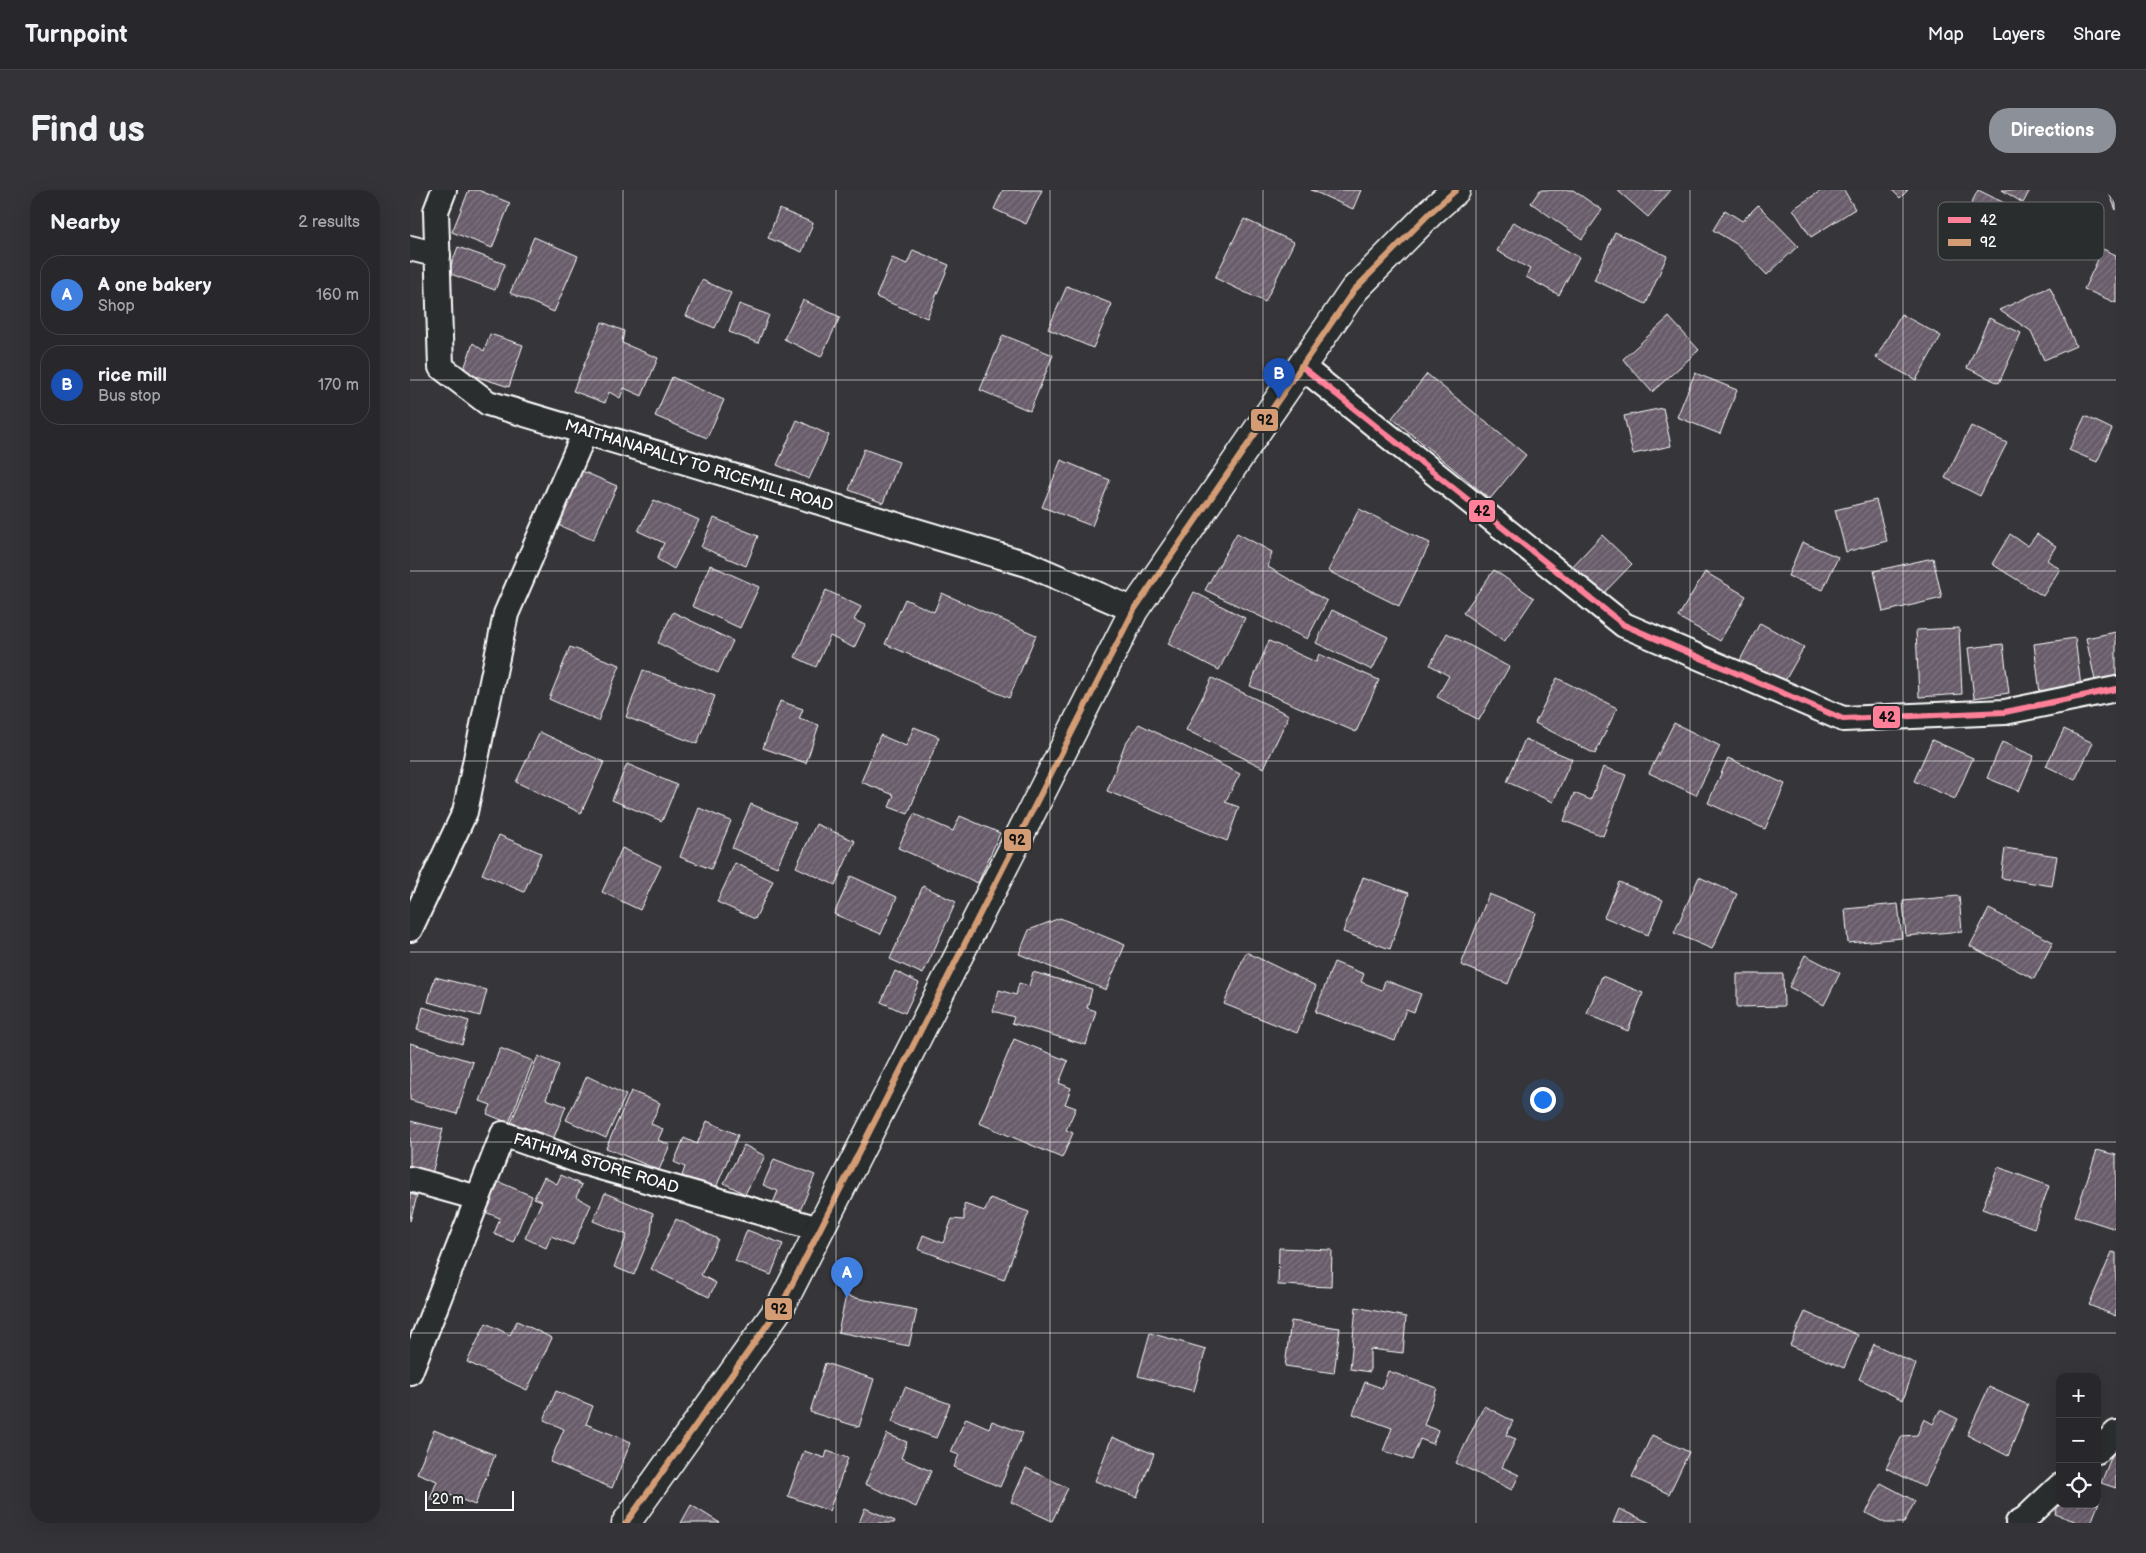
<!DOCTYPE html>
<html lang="en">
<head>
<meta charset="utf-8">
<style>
	:root { --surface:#28282c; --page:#343438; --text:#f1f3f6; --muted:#a5a6a9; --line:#444448; --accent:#8c9099 }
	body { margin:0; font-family:"Balsamiq Sans",sans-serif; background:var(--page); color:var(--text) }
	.controls { position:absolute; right:15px; bottom:15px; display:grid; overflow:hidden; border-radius:10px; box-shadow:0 5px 20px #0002 }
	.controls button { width:45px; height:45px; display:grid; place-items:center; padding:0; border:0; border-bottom:1px solid var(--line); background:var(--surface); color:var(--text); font:25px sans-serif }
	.scale { position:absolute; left:15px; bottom:12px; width:89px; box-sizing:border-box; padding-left:5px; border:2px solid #fff; border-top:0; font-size:14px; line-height:18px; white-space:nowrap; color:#fff; -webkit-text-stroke:4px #2a2d2e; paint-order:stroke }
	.you { position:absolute; left:1132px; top:909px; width:18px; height:18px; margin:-12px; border:4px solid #fff; border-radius:50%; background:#1a73e8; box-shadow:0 0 0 8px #1a73e833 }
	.badge { display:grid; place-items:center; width:32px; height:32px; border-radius:50%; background:var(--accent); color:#fff; font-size:16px; font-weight:700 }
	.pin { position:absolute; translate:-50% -41px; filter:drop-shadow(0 1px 2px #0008) }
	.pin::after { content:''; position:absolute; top:26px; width:18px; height:15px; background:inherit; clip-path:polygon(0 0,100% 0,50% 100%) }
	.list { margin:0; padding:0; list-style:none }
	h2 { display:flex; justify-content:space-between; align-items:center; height:65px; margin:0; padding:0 20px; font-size:21px }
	h2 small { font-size:16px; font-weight:400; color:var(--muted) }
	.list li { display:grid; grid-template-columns:32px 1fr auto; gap:15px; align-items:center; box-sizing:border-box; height:80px; margin:0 10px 10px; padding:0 10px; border:1px solid var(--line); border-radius:20px }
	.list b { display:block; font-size:19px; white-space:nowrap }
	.list p { margin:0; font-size:16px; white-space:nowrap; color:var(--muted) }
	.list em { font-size:16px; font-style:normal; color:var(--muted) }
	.icon { flex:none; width:28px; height:28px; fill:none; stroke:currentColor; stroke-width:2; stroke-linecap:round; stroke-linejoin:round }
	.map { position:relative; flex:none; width:1706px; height:1333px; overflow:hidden; border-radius:20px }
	header { display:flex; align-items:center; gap:30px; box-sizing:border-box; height:70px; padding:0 25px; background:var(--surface); border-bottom:1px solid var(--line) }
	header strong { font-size:24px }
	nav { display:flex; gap:28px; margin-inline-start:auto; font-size:18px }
	.intro { display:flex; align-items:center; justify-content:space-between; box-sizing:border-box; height:120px; padding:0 30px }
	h1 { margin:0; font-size:35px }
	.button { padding:12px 22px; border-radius:20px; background:var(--accent); color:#fff; font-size:18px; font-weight:700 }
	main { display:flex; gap:30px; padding:0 30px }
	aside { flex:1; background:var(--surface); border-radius:20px; box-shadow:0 5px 20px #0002 }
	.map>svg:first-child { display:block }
	.building { fill:url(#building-hatch); stroke:#fff }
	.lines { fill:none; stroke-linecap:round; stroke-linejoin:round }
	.minor-casing { stroke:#fff; stroke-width:28 }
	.secondary-casing { stroke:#fff; stroke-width:31 }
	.minor { stroke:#2a2d2e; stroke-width:24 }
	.secondary { stroke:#2a2d2e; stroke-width:28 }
	.bus-1-casing { stroke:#2a2d2e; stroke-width:10 }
	.bus-2-casing { stroke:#2a2d2e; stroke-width:10 }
	.bus-1 { stroke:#ff8098; stroke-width:6 }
	.bus-2 { stroke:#d39c74; stroke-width:6 }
	.grid { fill:none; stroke:#fff; stroke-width:1; stroke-opacity:0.55 }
	.labels { text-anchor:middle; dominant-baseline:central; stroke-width:4; stroke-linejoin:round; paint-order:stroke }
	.street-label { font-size:16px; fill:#fff; stroke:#2a2d2e }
	.key { fill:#2a2d2e; stroke:#6a6c6d; stroke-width:1 }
	.key-label { font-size:14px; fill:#fff }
	.line-badge { stroke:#2a2d2e; stroke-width:2 }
	.pale-badge-label { font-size:14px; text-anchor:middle; font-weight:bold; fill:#111 }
</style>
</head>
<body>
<header>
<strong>Turnpoint</strong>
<nav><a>Map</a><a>Layers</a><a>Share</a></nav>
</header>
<div class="intro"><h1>Find us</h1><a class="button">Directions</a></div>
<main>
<aside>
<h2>Nearby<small>2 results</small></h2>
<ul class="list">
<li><span class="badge" style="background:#3f7fe0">A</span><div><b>A one bakery</b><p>Shop</p></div><em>160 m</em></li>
<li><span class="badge" style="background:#1a4fb4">B</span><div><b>rice mill</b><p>Bus stop</p></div><em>170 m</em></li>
</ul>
</aside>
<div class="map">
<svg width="1706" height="1333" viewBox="0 0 1706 1333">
	<defs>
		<pattern id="building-hatch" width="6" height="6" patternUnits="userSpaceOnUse" patternTransform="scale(1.25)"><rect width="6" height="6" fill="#685c6a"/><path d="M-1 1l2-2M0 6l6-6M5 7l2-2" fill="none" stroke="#7f7480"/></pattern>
	</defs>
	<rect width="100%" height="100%" fill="#36363a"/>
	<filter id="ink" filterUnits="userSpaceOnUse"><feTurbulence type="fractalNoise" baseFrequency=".02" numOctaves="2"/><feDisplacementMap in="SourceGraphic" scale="10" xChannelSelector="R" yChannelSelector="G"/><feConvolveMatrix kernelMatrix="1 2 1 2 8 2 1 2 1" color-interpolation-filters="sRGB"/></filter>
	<g filter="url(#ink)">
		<!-- building -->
		<g class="building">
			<path d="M59,0H68L100,13L82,58L42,42Z"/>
			<path d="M593,0H632L616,34L584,19Z"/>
			<path d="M901,0H951L943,19Z"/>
			<path d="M1130,0H1163L1192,20L1172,49L1121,13Z"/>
			<path d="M1207,0H1261L1238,27Z"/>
			<path d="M1412,0H1434L1445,19L1401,47L1383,19Z"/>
			<path d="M1482,0H1498L1490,8Z"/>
			<path d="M1568,0L1617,24L1599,58L1551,34Z"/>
			<path d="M1592,0H1620L1613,13Z"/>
			<path d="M1698,0H1706V20Z"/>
			<path d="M1348,15L1388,56L1357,85L1328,55L1303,40L1315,20L1332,31Z"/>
			<path d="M369,19L403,33L392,62L358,48Z"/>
			<path d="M834,29L884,52L855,112L805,88Z"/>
			<path d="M1103,32L1169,67L1149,105L1116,87L1120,79L1087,61Z"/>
			<path d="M1205,42L1257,66L1236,114L1184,90Z"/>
			<path d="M124,47L168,66L144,122L100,103Z"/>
			<path d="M48,57L95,74L85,100L38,83Z"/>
			<path d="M1693,59L1706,65V113L1674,99Z"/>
			<path d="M503,60L539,75L517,128L466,107L482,68L497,74Z"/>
			<path d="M292,90L321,103L305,138L276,126Z"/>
			<path d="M657,96L702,114L683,158L638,139Z"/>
			<path d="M1640,97L1666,156L1634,170L1621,141L1589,120Z"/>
			<path d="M393,110L430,127L411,167L374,149Z"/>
			<path d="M329,114L359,125L348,153L319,142Z"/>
			<path d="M1491,124L1531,146L1506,190L1466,168Z"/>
			<path d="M1259,127L1289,160L1242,202L1213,169Z"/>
			<path d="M1579,128L1611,143L1589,193L1557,178Z"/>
			<path d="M192,132L214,141L212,153L248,168L232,206L214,198L210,208L199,202L195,213L163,201Z"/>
			<path d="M80,144L113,155L99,197L53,182L63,153L74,161Z"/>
			<path d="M593,145L643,165L620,221L570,200Z"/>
			<path d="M1285,183L1327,200L1310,244L1267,227Z"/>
			<path d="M1017,184L1116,265L1080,309L982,228Z"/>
			<path d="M262,187L314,210L297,248L245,226Z"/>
			<path d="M1253,218L1261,256L1223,264L1214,226Z"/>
			<path d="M1675,226L1702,239L1687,272L1659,260Z"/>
			<path d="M387,230L419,245L399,289L367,275Z"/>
			<path d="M1561,236L1597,253L1570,306L1535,288Z"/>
			<path d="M454,259L489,272L473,313L439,300Z"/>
			<path d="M651,270L700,290L682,336L632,317Z"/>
			<path d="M172,281L207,296L183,350L148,335Z"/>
			<path d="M244,310L289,330L264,379L247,369L254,353L228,341Z"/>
			<path d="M1466,310L1477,351L1436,362L1425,320Z"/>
			<path d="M949,319L1020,353L989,416L918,381Z"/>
			<path d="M304,328L348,346L336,376L291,357Z"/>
			<path d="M827,343L862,362L858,377L917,411L897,449L795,400Z"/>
			<path d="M1600,344L1618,356L1627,344L1646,356L1637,370L1650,379L1633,406L1582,374Z"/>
			<path d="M1192,345L1222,374L1188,409L1159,380Z"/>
			<path d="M1392,352L1428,367L1413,400L1378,386Z"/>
			<path d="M1523,368L1532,408L1473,422L1464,381Z"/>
			<path d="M300,375L349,397L330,438L282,416Z"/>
			<path d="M1084,380L1124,408L1094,452L1053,423Z"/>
			<path d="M1295,382L1336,406L1310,451L1268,427Z"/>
			<path d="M416,400L451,417L444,430L455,435L444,458L420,446L406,477L385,467Z"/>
			<path d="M784,402L835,428L809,480L758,454Z"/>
			<path d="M532,403L626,445L599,508L475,454L495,409L524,422Z"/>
			<path d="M922,420L978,447L962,480L906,453Z"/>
			<path d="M263,422L323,451L308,483L248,453Z"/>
			<path d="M1350,433L1394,457L1372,496L1329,472Z"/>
			<path d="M1549,438L1552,504L1509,507L1506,440Z"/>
			<path d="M1706,442V486L1685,490L1676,448Z"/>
			<path d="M1037,443L1099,477L1069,530L1027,507L1039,486L1020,475Z"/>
			<path d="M1665,448L1671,497L1630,503L1624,454Z"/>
			<path d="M859,451L906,472L909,464L969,490L946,542L840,496Z"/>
			<path d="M1593,454L1599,503L1564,508L1558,458Z"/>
			<path d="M160,457L210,475L188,531L139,509Z"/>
			<path d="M233,480L305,506L287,554L216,527Z"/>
			<path d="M802,488L879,525L854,578L776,540Z"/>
			<path d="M1147,488L1207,518L1185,564L1125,533Z"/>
			<path d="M370,511L393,519L389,529L409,535L396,573L353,558Z"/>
			<path d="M1264,533L1310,556L1286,605L1239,583Z"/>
			<path d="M729,534L830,584L815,612L829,617L817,651L697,601L715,554Z"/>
			<path d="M504,537L529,547L498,624L479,617L484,605L451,592L470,545L496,556Z"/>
			<path d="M1654,539L1683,553L1665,590L1636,576Z"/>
			<path d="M130,542L194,572L171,623L106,592Z"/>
			<path d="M1115,549L1162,569L1143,612L1097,592Z"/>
			<path d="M1522,550L1563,568L1545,609L1504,591Z"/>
			<path d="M1592,552L1624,566L1609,601L1577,588Z"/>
			<path d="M1318,568L1375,594L1355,639L1298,613Z"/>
			<path d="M217,574L267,595L252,631L202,610Z"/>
			<path d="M1193,577L1216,585L1193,646L1154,631L1164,603L1181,610Z"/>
			<path d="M341,614L386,633L367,677L322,658Z"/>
			<path d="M289,618L321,631L301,679L270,667Z"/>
			<path d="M504,624L543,641L550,626L590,643L568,693L488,658Z"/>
			<path d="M406,634L445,651L425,695L386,677Z"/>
			<path d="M89,645L131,663L114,702L72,684Z"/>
			<path d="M212,658L251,676L230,720L192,702Z"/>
			<path d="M1595,658L1647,666L1642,696L1591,688Z"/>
			<path d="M325,673L363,691L345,729L307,712Z"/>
			<path d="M441,686L487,707L471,744L424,724Z"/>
			<path d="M953,687L999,703L980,759L933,742Z"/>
			<path d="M1289,687L1327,704L1302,759L1264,743Z"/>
			<path d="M1209,692L1253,710L1238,745L1194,727Z"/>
			<path d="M513,696L546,712L513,784L480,769Z"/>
			<path d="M1079,704L1126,723L1098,794L1051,775Z"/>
			<path d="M1549,706L1552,741L1496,746L1493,711Z"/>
			<path d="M1488,714L1492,748L1438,753L1435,719Z"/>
			<path d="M1579,719L1643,752L1624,789L1560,756Z"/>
			<path d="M650,728L715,755L696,800L609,764L619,740Z"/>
			<path d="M836,762L906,796L887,843L814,814Z"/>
			<path d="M1395,765L1430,783L1414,815L1379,797Z"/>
			<path d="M924,772L954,784L951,792L972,800L975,790L1011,804L1004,822L996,819L985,851L905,822Z"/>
			<path d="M485,781L509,793L495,823L471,812Z"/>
			<path d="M623,782L682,799L677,818L686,821L676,855L602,833L604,827L583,821L589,800L606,805L609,793L619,796Z"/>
			<path d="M1327,784H1373L1374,816L1327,817Z"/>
			<path d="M1192,786L1233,803L1218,841L1177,824Z"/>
			<path d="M25,787L77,800L70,826L18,812Z"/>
			<path d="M13,817L59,831L52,854L7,840Z"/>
			<path d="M604,849L658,871L649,893L661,898L655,914L666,918L656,940L663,943L652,968L569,933Z"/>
			<path d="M0,853L63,872L47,924L0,910Z"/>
			<path d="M90,858L123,871L99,933L77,924L81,915L70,911Z"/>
			<path d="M128,866L149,875L136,909L156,916L143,950L101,933Z"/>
			<path d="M177,886L216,905L196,948L156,930Z"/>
			<path d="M221,901L250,913L241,934L253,939L248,950L260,955L249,980L196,958Z"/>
			<path d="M0,931L33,939L22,984L0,978Z"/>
			<path d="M297,931L328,945L305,1000L272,986L275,977L264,972L274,948L287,954Z"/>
			<path d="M334,955L355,966L335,1004L314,993Z"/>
			<path d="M1687,960L1706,965V1039L1665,1026Z"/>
			<path d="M364,969L405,985L389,1023L363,1013L368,1001L353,995Z"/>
			<path d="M1588,977L1639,996L1624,1038L1572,1019Z"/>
			<path d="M151,985L172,995L166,1007L181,1015L163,1055L141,1046L136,1058L115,1048L132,1011L124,1008L134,987L147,994Z"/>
			<path d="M82,989L122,1006L103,1052L84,1044L90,1028L70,1020Z"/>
			<path d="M195,1003L243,1023L241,1043L224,1085L204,1077L217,1045L183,1031Z"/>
			<path d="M0,1004L7,1006L0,1031Z"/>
			<path d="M580,1008L619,1022L594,1090L508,1059L513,1045L533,1053L542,1029L554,1030V1014L575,1021Z"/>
			<path d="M266,1029L308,1049L291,1085L306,1093L299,1107L241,1079Z"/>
			<path d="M337,1040L373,1054L361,1085L325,1071Z"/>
			<path d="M869,1058L922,1060L921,1097L868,1095Z"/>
			<path d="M1702,1062L1706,1063V1126L1679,1115Z"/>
			<path d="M436,1106L507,1120L499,1156L428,1142Z"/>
			<path d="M946,1117L996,1127L993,1163L960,1159V1182L940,1179Z"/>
			<path d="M1395,1122L1448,1145L1434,1178L1380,1155Z"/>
			<path d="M107,1131L142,1148L117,1200L57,1172L76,1133L100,1145Z"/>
			<path d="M881,1131L930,1138L924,1183L875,1176Z"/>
			<path d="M740,1143L796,1159L784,1201L728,1186Z"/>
			<path d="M1464,1154L1506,1174L1493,1210L1449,1189Z"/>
			<path d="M415,1173L464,1189L449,1237L400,1222Z"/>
			<path d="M978,1181L1027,1198L1014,1235L1028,1240L1023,1254L1010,1249L1002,1270L973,1261L982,1238L943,1224L955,1192L972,1198Z"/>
			<path d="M495,1197L540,1214L526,1248L482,1232Z"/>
			<path d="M1579,1197L1618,1215L1598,1266L1557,1245Z"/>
			<path d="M146,1201L183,1216L176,1234L221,1252L202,1298L140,1272L154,1239L134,1230Z"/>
			<path d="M1074,1216L1103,1231L1096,1245L1106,1249L1092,1277L1109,1285L1102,1300L1046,1273Z"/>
			<path d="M1530,1220L1548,1229L1514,1297L1476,1278L1492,1246L1507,1245L1514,1229L1523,1234Z"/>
			<path d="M556,1228L579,1238L582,1231L613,1243L590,1297L544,1277L549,1265L541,1262Z"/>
			<path d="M24,1240L85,1265L65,1315L40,1305L36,1316L20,1309L27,1291L7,1283Z"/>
			<path d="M477,1244L497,1252L491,1268L521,1281L506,1317L455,1294Z"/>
			<path d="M1242,1245L1279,1262L1259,1304L1222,1287Z"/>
			<path d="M702,1247L744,1264L727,1307L685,1291Z"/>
			<path d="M1706,1255V1298L1691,1293Z"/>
			<path d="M394,1261L415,1268L417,1261L438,1268L419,1321L378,1306Z"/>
			<path d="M616,1278L658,1298L642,1331L601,1312Z"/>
			<path d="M1471,1293L1505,1311L1494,1333H1475L1456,1323Z"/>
			<path d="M1687,1306L1691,1307L1681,1333H1670L1645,1324L1650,1311V1314H1687Z"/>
			<path d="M281,1315L310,1333H271Z"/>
			<path d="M455,1318L485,1331L484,1333H449Z"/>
			<path d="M1209,1319L1240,1333H1203Z"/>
		</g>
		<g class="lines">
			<defs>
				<g id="minor">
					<path d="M34,0L26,21L31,177L78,213L617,374L724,420"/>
					<path d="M0,58L28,65"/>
					<path d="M891,176L1214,435L1433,529L1595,522L1706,499"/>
					<path d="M0,739L55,622L96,424L175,242"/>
					<path d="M0,989L68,1008"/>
					<path d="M0,1182L93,944L172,972L409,1039"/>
					<path d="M1687,1261L1706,1243"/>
					<path d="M1608,1333L1615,1329L1650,1296"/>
				</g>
				<path id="secondary" d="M216,1333L372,1114L724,420L944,100L1021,22L1046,0"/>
			</defs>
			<!-- minor casing -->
			<use href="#minor" class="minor-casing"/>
			<!-- secondary casing -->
			<use href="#secondary" class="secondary-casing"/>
			<!-- minor -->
			<use href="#minor" class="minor"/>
			<!-- secondary -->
			<use href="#secondary" class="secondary"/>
			<defs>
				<path id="bus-1" d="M891,176L1214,435L1433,529L1595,522L1706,499"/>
				<path id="bus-2" d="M216,1333L372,1114L724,420L944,100L1021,22L1046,0"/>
			</defs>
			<!-- bus-1 casing -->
			<use href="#bus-1" class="bus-1-casing"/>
			<!-- bus-2 casing -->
			<use href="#bus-2" class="bus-2-casing"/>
			<!-- bus-1 -->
			<use href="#bus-1" class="bus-1"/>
			<!-- bus-2 -->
			<use href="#bus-2" class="bus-2"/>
		</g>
	</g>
	<!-- grid -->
	<path class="grid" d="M213,0V1333M426,0V1333M640,0V1333M853,0V1333M1066,0V1333M1280,0V1333M1493,0V1333M0,190H1706M0,381H1706M0,571H1706M0,762H1706M0,952H1706M0,1143H1706"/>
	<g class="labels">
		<!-- street labels -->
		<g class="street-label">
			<text transform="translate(289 276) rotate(17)">MAITHANAPALLY TO RICEMILL ROAD</text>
			<text transform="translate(186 974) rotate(17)">FATHIMA STORE ROAD</text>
		</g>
	</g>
	<!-- legend -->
	<rect x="1528" y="12" width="166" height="58" rx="8" class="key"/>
	<rect x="1538" y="27" width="23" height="6" fill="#ff8098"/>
	<rect x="1538" y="49" width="23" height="7" fill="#d39c74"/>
	<g class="key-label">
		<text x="1570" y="35">42</text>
		<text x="1570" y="57">92</text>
	</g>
	<g class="line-badge">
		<rect x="840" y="218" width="29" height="24" rx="5" fill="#d39c74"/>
		<rect x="1058" y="309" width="28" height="24" rx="5" fill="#ff8098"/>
		<rect x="1462" y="515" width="29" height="24" rx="5" fill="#ff8098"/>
		<rect x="593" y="638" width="29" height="24" rx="5" fill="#d39c74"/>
		<rect x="354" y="1107" width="29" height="24" rx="5" fill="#d39c74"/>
	</g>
	<g class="pale-badge-label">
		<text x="855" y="235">92</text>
		<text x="1072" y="326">42</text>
		<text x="1477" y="532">42</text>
		<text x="607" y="655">92</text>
		<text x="369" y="1124">92</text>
	</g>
</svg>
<div class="controls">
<button>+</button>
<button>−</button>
<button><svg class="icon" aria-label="locate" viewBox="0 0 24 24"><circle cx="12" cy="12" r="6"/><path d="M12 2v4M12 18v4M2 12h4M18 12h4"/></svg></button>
</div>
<div class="scale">20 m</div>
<div class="you"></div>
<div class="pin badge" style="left:437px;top:1108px;background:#3f7fe0">A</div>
<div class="pin badge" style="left:869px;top:209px;background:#1a4fb4">B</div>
</div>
</main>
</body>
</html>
